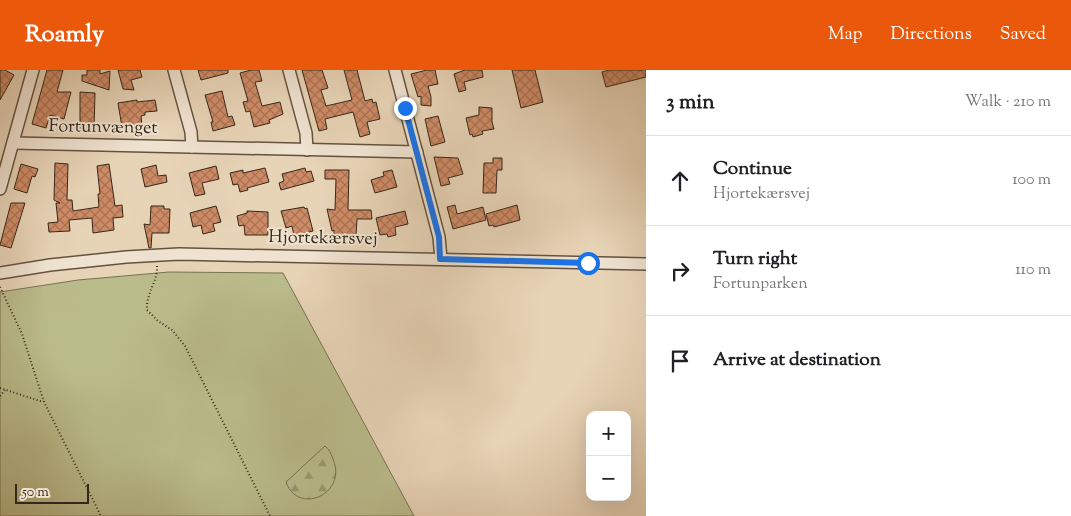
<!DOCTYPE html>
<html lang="en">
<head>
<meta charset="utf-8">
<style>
	:root { --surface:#fff; --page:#f2f2f2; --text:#202124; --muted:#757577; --line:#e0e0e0; --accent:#ea580c }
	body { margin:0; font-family:"Sorts Mill Goudy",serif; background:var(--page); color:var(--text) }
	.controls { position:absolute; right:15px; bottom:15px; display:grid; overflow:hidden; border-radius:10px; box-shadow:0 5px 20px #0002 }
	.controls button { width:45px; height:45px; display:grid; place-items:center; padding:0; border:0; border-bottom:1px solid var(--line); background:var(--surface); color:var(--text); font:25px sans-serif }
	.scale { position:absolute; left:15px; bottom:12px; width:74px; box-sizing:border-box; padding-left:5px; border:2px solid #35281a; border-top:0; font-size:14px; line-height:18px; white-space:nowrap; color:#35281a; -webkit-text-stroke:4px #efe2d0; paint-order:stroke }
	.stop { position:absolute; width:15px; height:15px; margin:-11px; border:4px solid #1a73e8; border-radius:50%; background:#fff }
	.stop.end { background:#1a73e8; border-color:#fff; box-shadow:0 1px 5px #0008 }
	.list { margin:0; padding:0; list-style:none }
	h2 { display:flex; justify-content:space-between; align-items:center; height:65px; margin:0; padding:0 20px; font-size:21px }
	h2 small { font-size:16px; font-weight:400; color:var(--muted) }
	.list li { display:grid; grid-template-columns:32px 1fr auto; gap:15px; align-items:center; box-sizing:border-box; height:90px; padding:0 20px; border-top:1px solid var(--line) }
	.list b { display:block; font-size:19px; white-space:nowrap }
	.list p { margin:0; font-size:16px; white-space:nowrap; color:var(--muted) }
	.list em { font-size:16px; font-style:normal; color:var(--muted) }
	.icon { flex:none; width:28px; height:28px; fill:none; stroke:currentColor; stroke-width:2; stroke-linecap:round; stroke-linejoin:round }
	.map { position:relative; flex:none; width:646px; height:446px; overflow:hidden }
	header { display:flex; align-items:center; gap:30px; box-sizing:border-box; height:70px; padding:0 25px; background:var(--accent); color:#fff }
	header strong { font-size:24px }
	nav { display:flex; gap:28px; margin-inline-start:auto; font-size:18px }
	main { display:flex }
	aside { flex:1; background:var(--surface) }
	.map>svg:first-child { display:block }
	.grass { fill:#babb8b; stroke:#787252 }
	.forest { fill:url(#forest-firs); stroke:#787252 }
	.building { fill:url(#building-cross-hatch); stroke:#35281a }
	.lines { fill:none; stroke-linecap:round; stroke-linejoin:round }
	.street-casing { stroke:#625341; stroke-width:14 }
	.path { stroke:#35281a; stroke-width:2; stroke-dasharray:1 2.5; stroke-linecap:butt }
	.street { stroke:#efe2d0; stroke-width:11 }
	.route { stroke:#1a73e8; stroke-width:6 }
	.labels { text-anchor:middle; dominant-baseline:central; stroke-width:4; stroke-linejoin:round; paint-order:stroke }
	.street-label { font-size:18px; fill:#35281a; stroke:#efe2d0 }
</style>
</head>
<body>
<header>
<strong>Roamly</strong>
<nav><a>Map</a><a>Directions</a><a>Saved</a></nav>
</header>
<main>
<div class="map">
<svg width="646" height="446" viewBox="0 0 646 446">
	<defs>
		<pattern id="forest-firs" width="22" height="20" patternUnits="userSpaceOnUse" patternTransform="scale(1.25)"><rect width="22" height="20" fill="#babb8b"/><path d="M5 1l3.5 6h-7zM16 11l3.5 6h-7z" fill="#989871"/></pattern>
		<pattern id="building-cross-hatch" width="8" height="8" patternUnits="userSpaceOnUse" patternTransform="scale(1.25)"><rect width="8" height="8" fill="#cf8b66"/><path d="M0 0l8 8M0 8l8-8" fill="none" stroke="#a97253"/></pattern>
	</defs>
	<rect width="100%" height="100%" fill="#e7d3b6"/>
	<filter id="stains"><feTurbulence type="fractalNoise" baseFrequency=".004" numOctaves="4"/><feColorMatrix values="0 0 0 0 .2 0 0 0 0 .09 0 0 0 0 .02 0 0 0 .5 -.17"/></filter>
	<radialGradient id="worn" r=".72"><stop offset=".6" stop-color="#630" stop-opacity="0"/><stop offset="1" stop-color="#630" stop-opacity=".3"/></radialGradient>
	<!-- grass -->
	<path class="grass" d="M169,202L283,203L414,446H0V222L78,210Z"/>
	<!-- forest -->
	<path class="forest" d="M325,376C329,379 331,383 333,389C348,424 298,446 286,412Z"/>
	<!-- building -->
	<g class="building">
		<path d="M0,0H5L14,5L0,30Z"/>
		<path d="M47,0H63L57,22H71L64,49L50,45L46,58L32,54Z"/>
		<path d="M87,0H100V4L110,1L109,20L82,11V5H87Z"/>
		<path d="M118,0H140L142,7L131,10L134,20L123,19Z"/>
		<path d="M198,0H228V3L201,10Z"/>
		<path d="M251,0H259L262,11L255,12L262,36L280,32L283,44L269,50L270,53L254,57L250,41L246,42L243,32L248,31L240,3Z"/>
		<path d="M302,0H322L328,18L321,20L326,36L352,30L344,0H357L365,31L372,29L373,33L376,32L380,49L367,52L370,64L360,67L353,42L325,49L327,59L319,61Z"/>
		<path d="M427,0H435L438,14L428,16L431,27V36L421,35V26L418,27L411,4Z"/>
		<path d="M465,0H482L483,7L464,12L466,20L459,22L454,4Z"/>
		<path d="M512,0H535L543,32L521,38Z"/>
		<path d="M609,0H646V7L606,17L602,2Z"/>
		<path d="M222,21L228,47L232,46L235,55L213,61L211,52H213L205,25Z"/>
		<path d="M80,22L95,23L94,60L80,59Z"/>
		<path d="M137,30V32L155,30L157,41L145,42V45L141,46L142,56L122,57L118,33Z"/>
		<path d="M479,37L492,38V52L494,59L482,61L483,64L473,67L472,64L470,65L466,48L479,45Z"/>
		<path d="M438,46L445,72L431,76L425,49Z"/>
		<path d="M434,87L458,88L463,104L448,108L450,114L441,116Z"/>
		<path d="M493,88H502V100H497L496,123H483L484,93H493Z"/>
		<path d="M55,93L68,94L67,130H72L73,141L99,137L98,124H100L97,96L109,94L115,136L122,135L123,147L113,148L114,160L93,163L92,148L69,150L70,161L49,162L48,153L58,152L56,133H60L54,130Z"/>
		<path d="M21,94L38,99L35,107L32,106L27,123L14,119Z"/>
		<path d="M156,95L158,106L166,105L167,112L145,117L141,99Z"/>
		<path d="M216,96L219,109L202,113L205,124L195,126L189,103Z"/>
		<path d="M265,98L269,112L247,118L248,120L240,122L238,114L233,115L230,103L243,100V103Z"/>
		<path d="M305,98L306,102L311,101L314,111L281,120L279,113L284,111L282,104Z"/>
		<path d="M325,100H349L348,140H371L372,149H357L356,166L334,165V160L332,161L327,139L335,140L336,109H325Z"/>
		<path d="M392,100L397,117L375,123L371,110L384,106L383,102Z"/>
		<path d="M11,133H25L11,178L0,175Z"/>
		<path d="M455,135L457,144L483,137L486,150L453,159L447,137Z"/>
		<path d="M517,135L520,150L494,157L493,155L489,156L486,144Z"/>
		<path d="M151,136H164V139H170L169,163H152L151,178H149L144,154L150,155Z"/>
		<path d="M216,136L221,152L213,154L215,161L203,164L201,155L193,157L190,143Z"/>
		<path d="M304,137L305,139L307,138L313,161L294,166L292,156L286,158L281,141Z"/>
		<path d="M247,141L268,142V165H245L244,155L239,156L237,146L247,143Z"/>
		<path d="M405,141L408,154L395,157L396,165L388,167L387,164L380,165L376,148Z"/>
	</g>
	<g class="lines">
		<defs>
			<g id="street">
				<path d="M174,0L191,62L192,77"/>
				<path d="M289,0L306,63L307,80"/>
				<path d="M395,0L439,167L441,189"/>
				<path d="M13,73L417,82"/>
				<path d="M0,119L33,0"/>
				<path d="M0,203L50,195L126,187L179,184L646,194"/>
			</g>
		</defs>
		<!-- street casing -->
		<use href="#street" class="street-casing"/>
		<!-- path -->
		<g class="path">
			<path d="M157,196C158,211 146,223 147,240L158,251L172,260L185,276L270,446"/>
			<path d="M0,217L22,264L44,332L101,446"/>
			<path d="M0,318L43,332"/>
			<path d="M0,326L5,320"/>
		</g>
		<!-- street -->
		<use href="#street" class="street"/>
	</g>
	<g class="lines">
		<!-- route -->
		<path class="route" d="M405,38L439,167L440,189L588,193"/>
	</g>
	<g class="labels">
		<!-- street labels -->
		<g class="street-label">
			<text transform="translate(103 58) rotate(1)">Fortunvænget</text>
			<text transform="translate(323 169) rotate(1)">Hjortekærsvej</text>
		</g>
	</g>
	<rect width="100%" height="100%" filter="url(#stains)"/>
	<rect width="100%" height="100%" fill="url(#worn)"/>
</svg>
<div class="controls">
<button>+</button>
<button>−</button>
</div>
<div class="scale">50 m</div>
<div class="stop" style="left:588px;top:193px"></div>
<div class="stop end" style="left:405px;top:38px"></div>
</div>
<aside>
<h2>3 min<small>Walk · 210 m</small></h2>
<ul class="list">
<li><svg class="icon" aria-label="ahead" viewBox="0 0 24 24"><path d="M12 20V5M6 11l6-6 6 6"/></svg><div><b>Continue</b><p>Hjortekærsvej</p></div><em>100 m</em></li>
<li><svg class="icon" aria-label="right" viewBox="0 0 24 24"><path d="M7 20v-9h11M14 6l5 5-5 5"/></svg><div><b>Turn right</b><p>Fortunparken</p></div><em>110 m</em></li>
<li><svg class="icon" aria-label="arrive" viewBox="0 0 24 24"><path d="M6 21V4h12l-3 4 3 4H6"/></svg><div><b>Arrive at destination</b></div></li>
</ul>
</aside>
</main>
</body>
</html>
